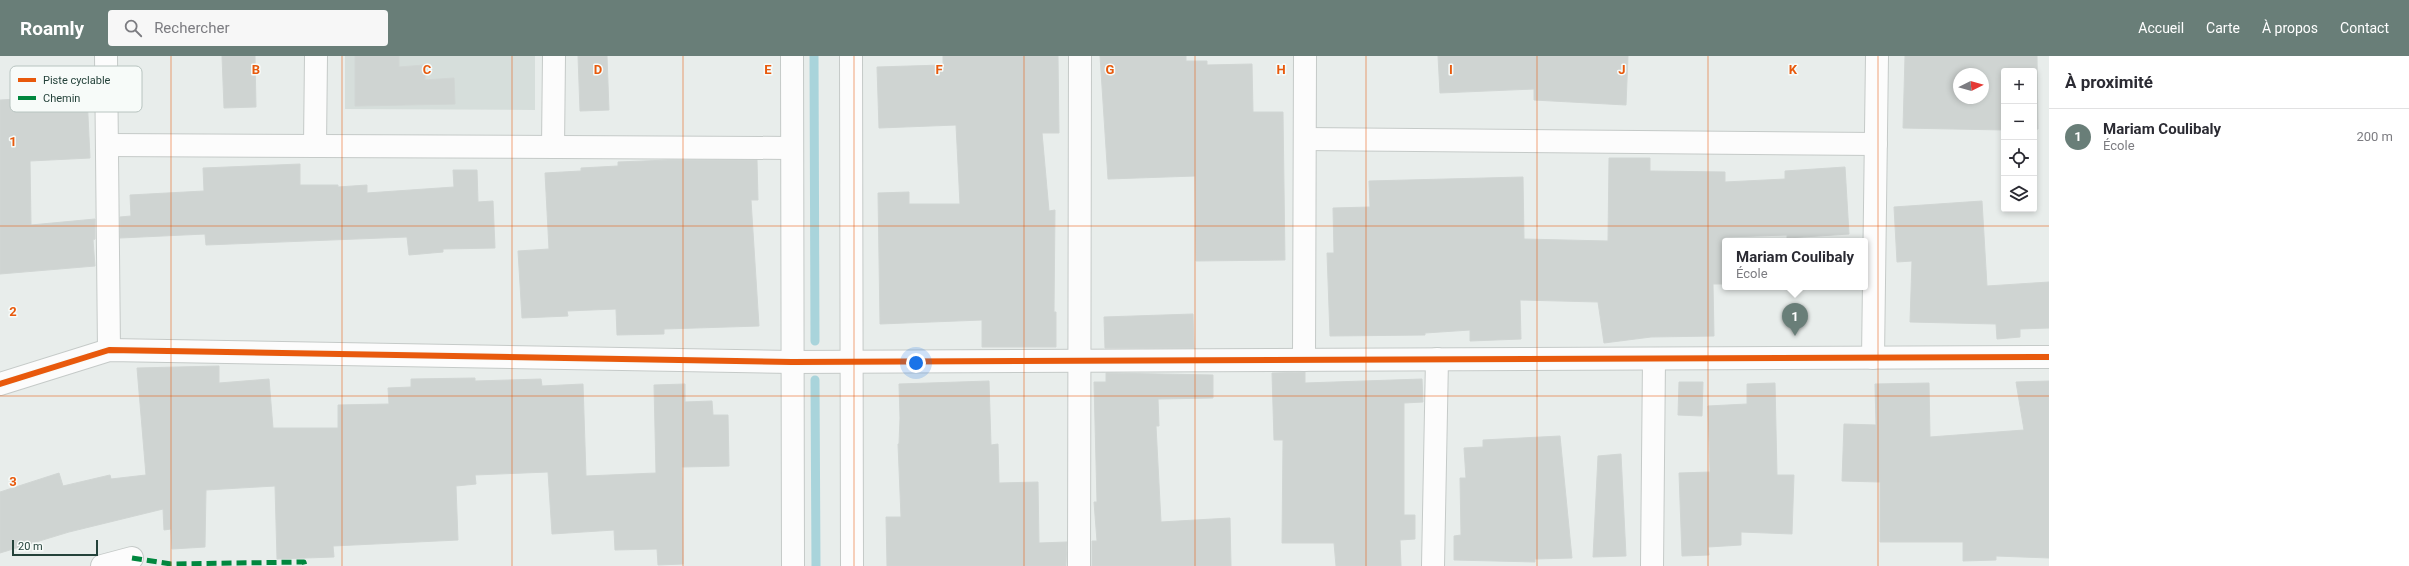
<!DOCTYPE html>
<html lang="fr">
<head>
<meta charset="utf-8">
<style>
	:root { --surface:#fff; --page:#f7f7f7; --text:#2b2b33; --muted:#7c7c81; --line:#e1e1e2; --accent:#697e78 }
	body { margin:0; font-family:Roboto,sans-serif; background:var(--page); color:var(--text) }
	.controls { position:absolute; right:12px; top:12px; display:grid; overflow:hidden; border-radius:4px; box-shadow:0 2px 6px #0003 }
	.controls button { width:36px; height:36px; display:grid; place-items:center; padding:0; border:0; border-bottom:1px solid var(--line); background:var(--surface); color:var(--text); font:20px sans-serif }
	.compass { position:absolute; left:1953px; top:12px; width:36px; height:36px; border-radius:50%; background:var(--surface); box-shadow:0 2px 6px #0003; rotate:85deg }
	.scale { position:absolute; left:12px; bottom:10px; width:86px; box-sizing:border-box; padding-left:4px; border:2px solid #24423a; border-top:0; font-size:11px; line-height:14px; white-space:nowrap; color:#24423a; -webkit-text-stroke:3px #f7fbf9; paint-order:stroke }
	.you { position:absolute; left:916px; top:307px; width:14px; height:14px; margin:-10px; border:3px solid #fff; border-radius:50%; background:#1a73e8; box-shadow:0 0 0 6px #1a73e833 }
	.badge { display:grid; place-items:center; width:26px; height:26px; border-radius:50%; background:var(--accent); color:#fff; font-size:13px; font-weight:700 }
	.pin { position:absolute; translate:-50% -33px; filter:drop-shadow(0 1px 2px #0008) }
	.pin::after { content:''; position:absolute; top:21px; width:14px; height:12px; background:inherit; clip-path:polygon(0 0,100% 0,50% 100%) }
	.popup { position:absolute; left:1722px; top:182px; width:146px; height:52px; box-sizing:border-box; display:grid; place-content:center; border-radius:4px; background:var(--surface); filter:drop-shadow(0 1px 3px #0005); font-size:13px; white-space:nowrap; color:var(--muted) }
	.popup b { font-size:15px; color:var(--text) }
	.popup::after { content:''; position:absolute; left:50%; top:100%; margin-left:-8px; border:8px solid transparent; border-top-color:var(--surface) }
	.list { margin:0; padding:0; list-style:none }
	h2 { display:flex; justify-content:space-between; align-items:center; height:52px; margin:0; padding:0 16px; font-size:17px }
	h2 small { font-size:13px; font-weight:400; color:var(--muted) }
	.list li { display:grid; grid-template-columns:26px 1fr auto; gap:12px; align-items:center; box-sizing:border-box; height:56px; padding:0 16px; border-top:1px solid var(--line) }
	.list b { display:block; font-size:15px; white-space:nowrap }
	.list p { margin:0; font-size:13px; white-space:nowrap; color:var(--muted) }
	.list em { font-size:13px; font-style:normal; color:var(--muted) }
	.icon { flex:none; width:22px; height:22px; fill:none; stroke:currentColor; stroke-width:2; stroke-linecap:round; stroke-linejoin:round }
	.map { position:relative; flex:none; width:2049px; height:510px; overflow:hidden }
	header { display:flex; align-items:center; gap:24px; box-sizing:border-box; height:56px; padding:0 20px; background:var(--accent); color:#fff }
	header strong { font-size:19px }
	nav { display:flex; gap:22px; margin-inline-start:auto; font-size:14px }
	.search { width:280px; height:36px; background:var(--page); display:flex; align-items:center; gap:10px; box-sizing:border-box; padding:0 14px; border-radius:4px; color:var(--muted); font-size:15px }
	main { display:flex }
	aside { flex:1; background:var(--surface) }
	.map>svg:first-child { display:block }
	.built { fill:#d6dedb }
	.lines { fill:none; stroke-linecap:round; stroke-linejoin:round }
	.stream { stroke:#a9d4db; stroke-width:9 }
	.building { fill:#cfd4d2; stroke:#d1d6d4; fill-rule:evenodd }
	.minor-casing { stroke:#c5cac8; stroke-width:24 }
	.minor { stroke:#fcfcfc; stroke-width:22 }
	.quiet { stroke:#00873e; stroke-width:5; stroke-dasharray:10 5; stroke-linecap:butt }
	.cycleway-casing { stroke:#f7fbf9; stroke-width:8 }
	.cycleway { stroke:#e8590c; stroke-width:6 }
	.grid { fill:none; stroke:#e8590c; stroke-width:1; stroke-opacity:0.55 }
	.key { fill:#f7fbf9; stroke:#b8c4c0; stroke-width:1 }
	.key-label { font-size:11px; fill:#24423a }
	.grid-label { font-size:13px; text-anchor:middle; font-weight:bold; fill:#e8590c; stroke:#f7fbf9; stroke-width:3; stroke-linejoin:round; paint-order:stroke }
</style>
</head>
<body>
<header>
<strong>Roamly</strong>
<div class="search"><svg class="icon" aria-label="search" viewBox="0 0 24 24"><circle cx="10" cy="10" r="6"/><path d="M15 15l6 6"/></svg>Rechercher</div>
<nav><a>Accueil</a><a>Carte</a><a>À propos</a><a>Contact</a></nav>
</header>
<main>
<div class="map">
<svg width="2049" height="510" viewBox="0 0 2049 510">
	<rect width="100%" height="100%" fill="#e8edeb"/>
	<!-- built -->
	<path class="built" d="M345,0H535V54L345,53Z"/>
	<g class="lines">
		<!-- stream -->
		<g class="stream">
			<path d="M814,0L815,285"/>
			<path d="M815,324L816,510"/>
		</g>
	</g>
	<!-- building -->
	<g class="building">
		<path d="M222,0H255L256,51L224,52Z"/>
		<path d="M355,0H399V11L425,9V24L454,22L455,48L355,50Z"/>
		<path d="M578,0H607L609,54L580,55Z"/>
		<path d="M943,0H1058L1059,77H1042L1049,155L1055,154L1054,256H1056V291H982V264L880,268L878,137L909,136V148H960L956,69L879,72L877,11L943,9Z"/>
		<path d="M1100,0H1186V5H1207V9L1252,8L1253,56H1283L1285,204L1196,205L1195,120L1108,123Z"/>
		<path d="M1438,0H1628L1626,49L1534,44V33L1440,37Z"/>
		<path d="M1905,0H2037L2038,73L2034,74V15H2004V74L1903,72ZM1959,18H1983V42H1959Z"/>
		<path d="M87,39L90,102L30,105L31,169L95,163V183L93,184L95,210L0,218V44Z"/>
		<path d="M1609,102H1650V115L1725,116V126L1785,123V115L1845,111L1849,178L1787,182V179L1725,181V228H1713L1714,280L1651,281L1604,287L1598,246L1520,244L1521,283L1470,285V274L1425,277V279L1330,280L1327,197H1334L1333,152L1370,151L1369,125L1523,121L1524,183L1608,185Z"/>
		<path d="M669,104H757L758,144H751L759,270L664,273V278L617,279L616,253L567,255L568,260L522,262L518,195L549,193L545,117L581,115V112L618,110V106Z"/>
		<path d="M300,108V129H338V131L367,129V137L454,131L453,114H477L478,146L493,145L495,192L443,193V196L409,199L407,181L206,189L205,178L120,182V161L131,160L130,139L204,135L203,112Z"/>
		<path d="M1982,145L1987,230L2049,226V272L2020,273V281L1997,283L1996,268L1910,266L1912,205L1897,206L1894,151Z"/>
		<path d="M1193,258L1194,292H1105L1104,261Z"/>
		<path d="M219,310V327L269,323L273,372H338V349L389,348L388,332L411,331V323L475,322V325L541,323L542,330L583,328L586,420L656,417L654,329L685,328V346L712,345L713,359H728L729,410L682,411L683,508L658,509L657,493L615,494L614,474L552,478L548,416L475,419L476,428L456,430L458,484L333,490L334,501L277,503L275,430L206,434L205,491L172,493L171,473L164,474L163,453L69,476L0,497V436L59,417L63,430L110,419L111,423L146,419L137,312Z"/>
		<path d="M1305,316V327L1422,323L1423,346L1404,347V459H1415V483L1400,484L1401,510H1336L1334,487H1282L1283,384H1274L1272,317Z"/>
		<path d="M1106,317L1213,319V342L1158,343L1159,370H1156L1161,466L1230,462L1231,510H1092V485H1097L1094,446H1097L1094,326H1106Z"/>
		<path d="M989,325L991,389L998,388L999,427L1038,426L1039,487L1067,486L1066,510H887L886,461H901L898,388H899L900,362L899,328Z"/>
		<path d="M2049,325V502L1996,500V504L1963,505V486H1880V426L1842,425L1844,368L1876,369L1875,328L1929,327L1930,381L2024,374L2016,326Z"/>
		<path d="M1679,326H1703L1702,360L1678,359Z"/>
		<path d="M1775,327L1777,419H1794L1792,478L1741,476V489L1708,491L1709,499L1682,500L1679,417L1710,416L1708,350L1747,348V328Z"/>
		<path d="M1560,380L1572,502L1535,503V506L1454,504V480L1461,479L1460,422H1466L1464,392L1483,391V384Z"/>
		<path d="M1621,398L1626,500L1593,501L1598,400Z"/>
	</g>
	<g class="lines">
		<defs>
			<g id="minor">
				<path d="M106,0L109,294"/>
				<path d="M792,0L793,510"/>
				<path d="M851,0L852,510"/>
				<path d="M1305,83L1876,88"/>
				<path d="M107,89L792,92"/>
				<path d="M315,89L316,0"/>
				<path d="M553,91L554,0"/>
				<path d="M1873,302L1877,0"/>
				<path d="M1304,304L1305,0"/>
				<path d="M0,328L109,294L792,306L2049,301"/>
				<path d="M102,510L132,502"/>
				<path d="M1079,510L1080,0"/>
				<path d="M1433,510L1437,303"/>
				<path d="M1652,510L1654,303"/>
			</g>
		</defs>
		<!-- minor casing -->
		<use href="#minor" class="minor-casing"/>
		<!-- minor -->
		<use href="#minor" class="minor"/>
		<!-- quiet -->
		<path class="quiet" d="M132,502L171,508L304,506L305,510"/>
		<defs>
			<path id="cycleway" d="M0,328L109,294L792,306L2049,301"/>
		</defs>
		<!-- cycleway casing -->
		<use href="#cycleway" class="cycleway-casing"/>
		<!-- cycleway -->
		<use href="#cycleway" class="cycleway"/>
	</g>
	<!-- grid -->
	<path class="grid" d="M171,0V510M342,0V510M512,0V510M683,0V510M854,0V510M1024,0V510M1195,0V510M1366,0V510M1537,0V510M1708,0V510M1878,0V510M0,170H2049M0,340H2049"/>
	<!-- legend -->
	<rect x="10" y="10" width="132" height="46" rx="6" class="key"/>
	<rect x="18" y="22" width="18" height="4" fill="#e8590c"/>
	<rect x="18" y="40" width="18" height="4" fill="#00873e"/>
	<g class="key-label">
		<text x="43" y="28">Piste cyclable</text>
		<text x="43" y="46">Chemin</text>
	</g>
	<g class="grid-label">
		<text x="256" y="18">B</text>
		<text x="427" y="18">C</text>
		<text x="598" y="18">D</text>
		<text x="768" y="18">E</text>
		<text x="939" y="18">F</text>
		<text x="1110" y="18">G</text>
		<text x="1281" y="18">H</text>
		<text x="1451" y="18">I</text>
		<text x="1622" y="18">J</text>
		<text x="1793" y="18">K</text>
		<text x="13" y="90">1</text>
		<text x="13" y="260">2</text>
		<text x="13" y="430">3</text>
	</g>
</svg>
<div class="controls">
<button>+</button>
<button>−</button>
<button><svg class="icon" aria-label="locate" viewBox="0 0 24 24"><circle cx="12" cy="12" r="6"/><path d="M12 2v4M12 18v4M2 12h4M18 12h4"/></svg></button>
<button><svg class="icon" aria-label="layers" viewBox="0 0 24 24"><path d="M12 4l9 5-9 5-9-5zM3 14l9 5 9-5"/></svg></button>
</div>
<svg class="compass" viewBox="-18 -18 36 36"><path d="M0-13l5 13h-10z" fill="#e53935"/><path d="M0 13l5-13h-10z" fill="#7c7c81"/></svg>
<div class="scale">20 m</div>
<div class="you"></div>
<div class="pin badge" style="left:1795px;top:280px">1</div>
<div class="popup"><b>Mariam Coulibaly</b>École</div>
</div>
<aside>
<h2>À proximité<small></small></h2>
<ul class="list">
<li><span class="badge">1</span><div><b>Mariam Coulibaly</b><p>École</p></div><em>200 m</em></li>
</ul>
</aside>
</main>
</body>
</html>
